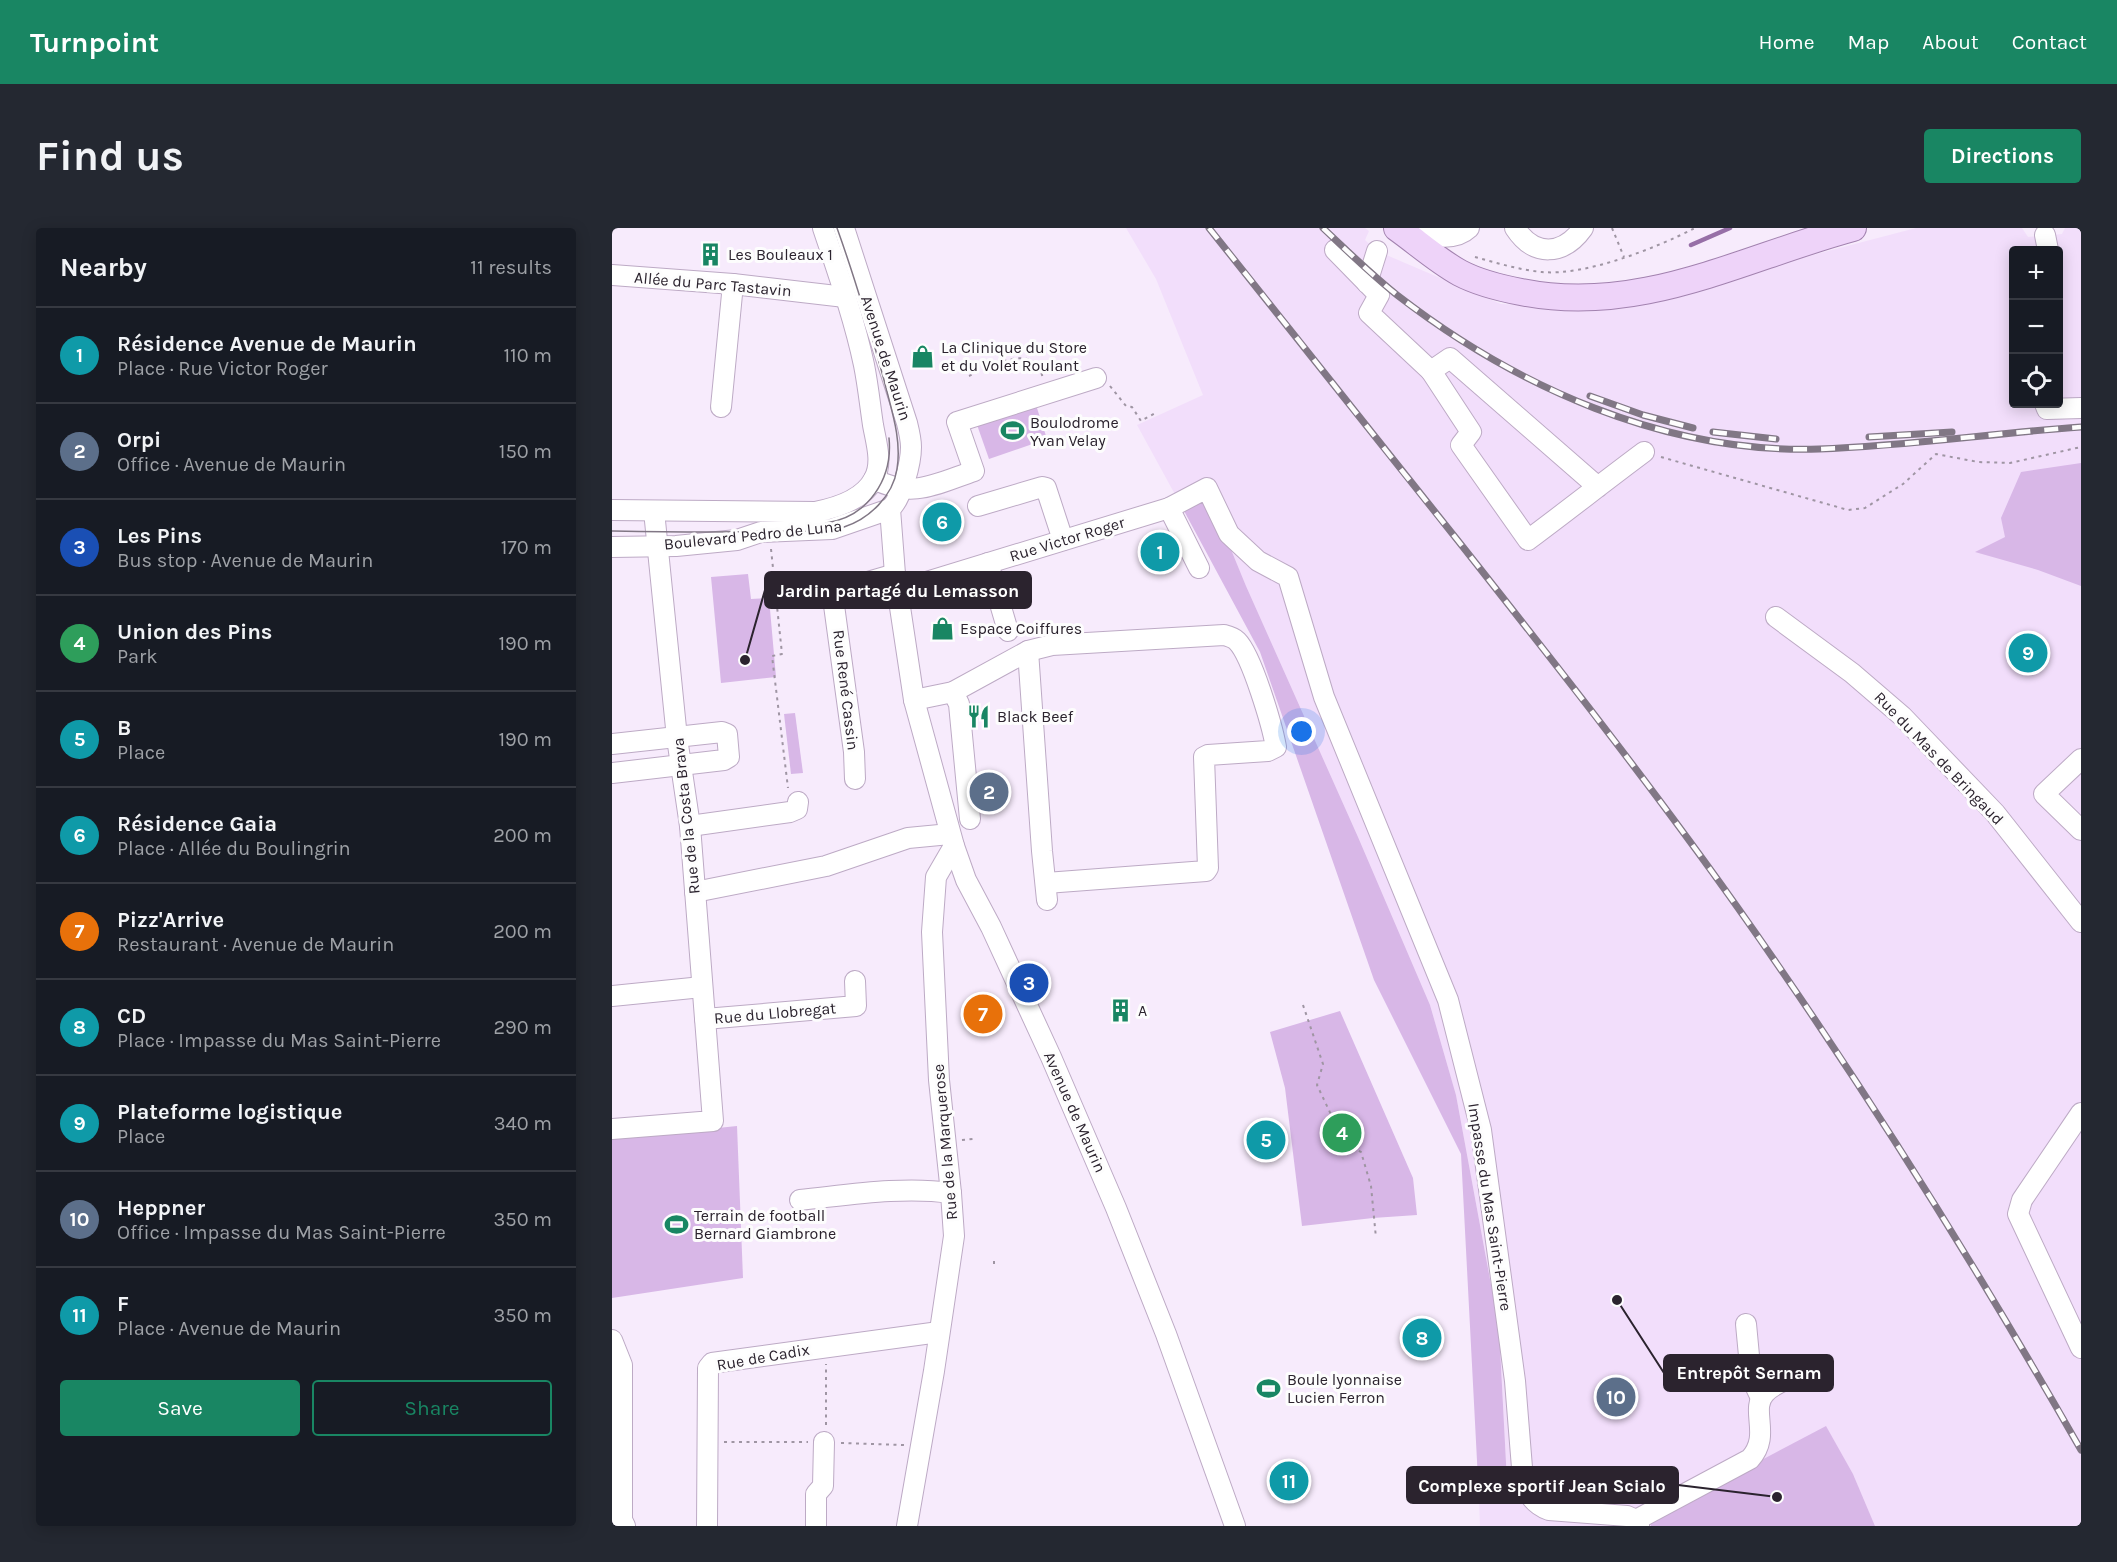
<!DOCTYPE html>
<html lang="en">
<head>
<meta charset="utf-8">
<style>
	:root { --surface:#171b24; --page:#242831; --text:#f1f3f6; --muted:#9ea1a6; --line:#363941; --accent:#198663 }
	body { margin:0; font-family:Karla,sans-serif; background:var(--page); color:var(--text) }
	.controls { position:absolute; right:18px; top:18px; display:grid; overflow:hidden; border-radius:6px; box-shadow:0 3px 15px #0003 }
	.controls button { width:54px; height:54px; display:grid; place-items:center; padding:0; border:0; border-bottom:2px solid var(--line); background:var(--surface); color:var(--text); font:30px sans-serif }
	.you { position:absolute; left:690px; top:504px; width:21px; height:21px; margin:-15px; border:4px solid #fff; border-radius:50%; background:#1a73e8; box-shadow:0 0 0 9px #1a73e833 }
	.badge { display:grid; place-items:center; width:39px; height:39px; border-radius:50%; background:var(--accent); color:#fff; font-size:20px; font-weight:700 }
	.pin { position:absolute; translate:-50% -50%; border:3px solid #fff; box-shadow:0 2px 6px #0006 }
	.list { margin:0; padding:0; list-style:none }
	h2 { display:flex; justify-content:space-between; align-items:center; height:78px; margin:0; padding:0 24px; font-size:26px }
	h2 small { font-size:20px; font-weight:400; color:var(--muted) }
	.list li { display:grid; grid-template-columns:39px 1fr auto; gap:18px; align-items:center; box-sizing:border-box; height:96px; padding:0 24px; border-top:2px solid var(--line) }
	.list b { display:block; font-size:22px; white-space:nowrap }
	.list p { margin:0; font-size:20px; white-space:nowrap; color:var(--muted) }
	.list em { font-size:20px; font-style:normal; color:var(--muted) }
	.actions { display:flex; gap:12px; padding:18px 24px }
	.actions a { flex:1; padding:14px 0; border:2px solid var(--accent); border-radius:6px; text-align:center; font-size:21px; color:var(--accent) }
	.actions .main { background:var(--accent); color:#fff }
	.icon { flex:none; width:33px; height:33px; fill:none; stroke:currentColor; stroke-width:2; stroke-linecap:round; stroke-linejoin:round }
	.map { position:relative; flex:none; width:1469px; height:1298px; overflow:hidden; border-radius:6px }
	header { display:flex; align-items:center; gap:36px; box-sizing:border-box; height:84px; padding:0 30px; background:var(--accent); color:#fff }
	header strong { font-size:28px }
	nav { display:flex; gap:33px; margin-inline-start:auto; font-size:21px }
	.intro { display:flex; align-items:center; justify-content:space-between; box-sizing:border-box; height:144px; padding:0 36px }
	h1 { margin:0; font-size:42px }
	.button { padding:15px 27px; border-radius:6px; background:var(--accent); color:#fff; font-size:21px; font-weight:700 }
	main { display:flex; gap:36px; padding:0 36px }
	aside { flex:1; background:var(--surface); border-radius:6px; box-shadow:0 3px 15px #0003 }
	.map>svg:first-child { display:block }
	.built { fill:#f2defb; fill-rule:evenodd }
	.green { fill:#d8b7e7 }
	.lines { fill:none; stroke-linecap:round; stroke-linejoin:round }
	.stream { stroke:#976fa7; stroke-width:4.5 }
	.minor-casing { stroke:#bdaac5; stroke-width:22 }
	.major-casing { stroke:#a282af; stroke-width:28 }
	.path { stroke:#9f95a3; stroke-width:2; stroke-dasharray:3 4.5; stroke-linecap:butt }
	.minor { stroke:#fff; stroke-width:20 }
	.major { stroke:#eed3f9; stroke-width:26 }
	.tram { stroke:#817785; stroke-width:1.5 }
	.rail-casing { stroke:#817785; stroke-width:7 }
	.rail { stroke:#fdfdfd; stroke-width:4.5; stroke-dasharray:14; stroke-linecap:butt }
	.labels { text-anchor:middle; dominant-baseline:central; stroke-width:6; stroke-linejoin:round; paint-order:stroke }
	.poi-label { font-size:16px; fill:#2b232e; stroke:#fdfdfd; text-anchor:start }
	.street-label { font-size:16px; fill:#2b232e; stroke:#fdfdfd }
	.leader { fill:none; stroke:#2b232e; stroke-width:2 }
	.callout-dot { fill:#2b232e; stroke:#fdfdfd; stroke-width:2 }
	.callout { fill:#2b232e; stroke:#2b232e; stroke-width:2 }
	.callout-label { font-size:18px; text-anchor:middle; font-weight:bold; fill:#fff }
</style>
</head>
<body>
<header>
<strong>Turnpoint</strong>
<nav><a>Home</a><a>Map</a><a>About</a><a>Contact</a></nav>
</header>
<div class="intro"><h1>Find us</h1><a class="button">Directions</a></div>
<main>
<aside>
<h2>Nearby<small>11 results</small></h2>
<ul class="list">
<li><span class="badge" style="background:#0f9aa8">1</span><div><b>Résidence Avenue de Maurin</b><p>Place · Rue Victor Roger</p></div><em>110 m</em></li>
<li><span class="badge" style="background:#5c6f8a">2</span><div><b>Orpi</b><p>Office · Avenue de Maurin</p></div><em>150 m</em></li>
<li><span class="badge" style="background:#1a4fb4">3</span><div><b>Les Pins</b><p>Bus stop · Avenue de Maurin</p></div><em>170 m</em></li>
<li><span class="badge" style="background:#2e9e5b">4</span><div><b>Union des Pins</b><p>Park</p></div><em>190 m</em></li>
<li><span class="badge" style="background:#0f9aa8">5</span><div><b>B</b><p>Place</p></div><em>190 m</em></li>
<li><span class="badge" style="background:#0f9aa8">6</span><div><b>Résidence Gaia</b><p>Place · Allée du Boulingrin</p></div><em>200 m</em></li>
<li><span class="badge" style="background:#e8710a">7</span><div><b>Pizz'Arrive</b><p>Restaurant · Avenue de Maurin</p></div><em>200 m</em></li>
<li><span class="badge" style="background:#0f9aa8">8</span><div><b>CD</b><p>Place · Impasse du Mas Saint-Pierre</p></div><em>290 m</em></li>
<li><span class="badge" style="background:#0f9aa8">9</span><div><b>Plateforme logistique</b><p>Place</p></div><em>340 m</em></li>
<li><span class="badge" style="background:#5c6f8a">10</span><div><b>Heppner</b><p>Office · Impasse du Mas Saint-Pierre</p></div><em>350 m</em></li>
<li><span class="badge" style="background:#0f9aa8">11</span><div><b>F</b><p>Place · Avenue de Maurin</p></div><em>350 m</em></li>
</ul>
<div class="actions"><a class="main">Save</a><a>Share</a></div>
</aside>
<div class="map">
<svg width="1469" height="1298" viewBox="0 0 1469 1298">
	<rect width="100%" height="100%" fill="#f7ebfc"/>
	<!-- built -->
	<path class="built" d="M514,0H753L757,3L753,12L765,23L889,76L958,79L1017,75L1304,0H1410L1416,9L1450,6L1453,0H1469V1298H1263L1241,1246L1214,1199L1036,1292L1039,1298H868L867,1271L896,1273L887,1100L844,867L818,777L746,609L634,358L597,269L571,281L525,197L591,167L544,51ZM1402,22H1446V176H1402Z"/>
	<!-- green -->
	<g class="green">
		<path d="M423,174L435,211L377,231L364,194Z"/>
		<path d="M1469,235V358L1426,342L1363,324L1393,309L1389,290L1409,244Z"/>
		<path d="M597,268L634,358L746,609L818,777L844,867L887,1100L896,1273L867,1271L849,926L762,752L648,424L571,281Z"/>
		<path d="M136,346L139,371L157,370L164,449L109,455L99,349Z"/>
		<path d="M183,485L191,545L179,546L172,486Z"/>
		<path d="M728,783L801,950L805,987L761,990L690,998L673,860L658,804Z"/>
		<path d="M125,898L131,1050L0,1070V911Z"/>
		<path d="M1214,1198L1241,1246L1263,1298H1039L1036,1292Z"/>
	</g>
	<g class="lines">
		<!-- stream -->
		<path class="stream" d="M1079,17L1118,0"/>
		<defs>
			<g id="minor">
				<path d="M232,0L295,195C297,203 299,211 299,219C299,235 290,270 278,281L283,346L302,472L342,618L354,652L379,699L439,829L504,980L554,1106L623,1298"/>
				<path d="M793,0C813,6 840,16 857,0"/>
				<path d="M903,0C922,29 951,28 971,0"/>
				<path d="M1433,7L1436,22"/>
				<path d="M723,22L767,67L757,85L819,143"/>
				<path d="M0,47L121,56L233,69"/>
				<path d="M755,55L765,23"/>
				<path d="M1433,176L1435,181L1469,180"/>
				<path d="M109,179L121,56"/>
				<path d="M262,251C300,271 324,256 362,243L345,194L484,150"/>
				<path d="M986,259L838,130L819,143L859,204L849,217L916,312C955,283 993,253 1032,224"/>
				<path d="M366,278L430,259L434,260L451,312"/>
				<path d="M557,280L587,340"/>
				<path d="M0,282L203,284C224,280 251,272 262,251C271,235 264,214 261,197C258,177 256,157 252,137C242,90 226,45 211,0"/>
				<path d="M0,319L64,318L125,312L149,304L220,301L278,281"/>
				<path d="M376,335L396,403"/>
				<path d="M285,363L557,280L595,260L617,306L646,333L676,349L712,469L836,772L869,902L903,1153L911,1252C915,1266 923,1277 937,1282L1015,1288L1024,1292L1027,1298"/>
				<path d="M1164,389L1240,445L1290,488L1383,585L1469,694"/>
				<path d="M416,423L430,623L435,672"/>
				<path d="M341,464L347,476L358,591"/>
				<path d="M302,472L341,464L416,423L440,417L612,407C616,408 622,410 625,413C640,428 660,497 664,519L656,523L596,527L592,529L596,640L594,643L434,655"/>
				<path d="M0,516L110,504L115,506L117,529L112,532L0,545"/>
				<path d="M1469,531L1432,566L1469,602"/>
				<path d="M243,551L242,524L221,370L228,362L283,346"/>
				<path d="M78,598L178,584L185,581L186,574"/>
				<path d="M83,664L214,638L296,610L338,606"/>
				<path d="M0,768L90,759"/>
				<path d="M93,791L244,778L243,753"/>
				<path d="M1469,885L1410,972L1406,986L1469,1120"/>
				<path d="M0,901L101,893L78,598L65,510L42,283"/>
				<path d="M188,972C237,967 290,958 339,965"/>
				<path d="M1134,1096L1139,1149L1149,1170"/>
				<path d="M0,1112L10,1137V1292L13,1298"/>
				<path d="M1024,1292L1138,1231C1160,1207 1137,1182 1153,1165C1159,1158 1169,1154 1177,1150"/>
				<path d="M95,1298L96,1140L100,1135L327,1104"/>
				<path d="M204,1298V1266L211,1258L212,1214"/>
				<path d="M295,1298L322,1143L342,1008L339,965L327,852L320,704L324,649L342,618"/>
			</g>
			<path id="major" d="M785,0C806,15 826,33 848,45C867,55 888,60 909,64C1028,88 1130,30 1241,0"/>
		</defs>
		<!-- minor casing -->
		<use href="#minor" class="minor-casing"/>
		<!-- major casing -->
		<use href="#major" class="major-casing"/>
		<!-- path -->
		<g class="path">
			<path d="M1000,0L1012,29"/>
			<path d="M863,29C885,35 908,42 930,44C974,48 1044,20 1083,0"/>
			<path d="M357,148C381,138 423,112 431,151"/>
			<path d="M498,158L514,178L520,179L529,193L545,184"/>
			<path d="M1049,229L1236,282L1253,280L1291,256L1324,226L1366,234L1398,235L1469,219"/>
			<path d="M159,321L170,426L160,428L176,560"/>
			<path d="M691,777L711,836L705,857L733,916L749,924L759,958L764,1010"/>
			<path d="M350,912L361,911"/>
			<path d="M382,1033V1040"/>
			<path d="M214,1197V1136"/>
			<path d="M112,1214H196"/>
			<path d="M229,1215L292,1217"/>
		</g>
		<!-- minor -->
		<use href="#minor" class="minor"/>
		<!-- major -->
		<use href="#major" class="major"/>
		<!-- tram -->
		<g class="tram">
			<path d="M214,295C256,289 281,251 277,210"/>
			<path d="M0,303C55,304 109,305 164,303C186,303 210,305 232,299C257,291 281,268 285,241C290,211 279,181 272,152C258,101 243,50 225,0"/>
		</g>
		<defs>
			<g id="rail">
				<path d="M597,0C682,106 766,213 851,319C945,438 1038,556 1126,680C1249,854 1363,1036 1469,1222"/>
				<path d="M711,0C735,23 759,46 785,67C904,159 1054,226 1207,221C1295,218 1382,205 1469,199"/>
				<path d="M978,168L1031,187L1081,200"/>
				<path d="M1101,204L1164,211"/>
				<path d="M1257,209L1340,204"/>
			</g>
		</defs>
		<!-- rail casing -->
		<use href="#rail" class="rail-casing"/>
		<!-- rail -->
		<use href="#rail" class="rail"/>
	</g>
	<!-- icons -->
	<defs>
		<symbol id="building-bare" viewBox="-9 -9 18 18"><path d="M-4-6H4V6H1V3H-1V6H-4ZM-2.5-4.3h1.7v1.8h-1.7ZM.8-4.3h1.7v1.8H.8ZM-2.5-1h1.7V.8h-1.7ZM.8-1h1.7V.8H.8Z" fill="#198663" stroke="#fdfdfd" stroke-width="2.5" paint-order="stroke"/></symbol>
		<symbol id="shop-bare" viewBox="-9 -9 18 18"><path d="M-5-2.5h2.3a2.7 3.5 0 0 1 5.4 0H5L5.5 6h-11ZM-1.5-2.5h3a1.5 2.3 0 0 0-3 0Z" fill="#198663" stroke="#fdfdfd" stroke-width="2.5" paint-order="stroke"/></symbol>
		<symbol id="stadium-bare" viewBox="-9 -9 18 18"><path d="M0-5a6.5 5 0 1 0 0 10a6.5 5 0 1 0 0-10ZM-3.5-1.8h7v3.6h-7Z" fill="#198663" stroke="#fdfdfd" stroke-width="2.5" paint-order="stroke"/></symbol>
		<symbol id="restaurant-bare" viewBox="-9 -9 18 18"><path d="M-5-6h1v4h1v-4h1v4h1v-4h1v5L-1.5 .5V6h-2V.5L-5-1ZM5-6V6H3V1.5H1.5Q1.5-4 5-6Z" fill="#198663" stroke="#fdfdfd" stroke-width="2.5" paint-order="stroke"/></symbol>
	</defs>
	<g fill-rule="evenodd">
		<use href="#building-bare" x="82" y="10" width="33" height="33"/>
		<use href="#shop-bare" x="294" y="112" width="33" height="33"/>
		<use href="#stadium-bare" x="384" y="186" width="33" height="33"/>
		<use href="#shop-bare" x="314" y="384" width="33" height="33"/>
		<use href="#restaurant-bare" x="350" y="472" width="33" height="33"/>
		<use href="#building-bare" x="492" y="766" width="33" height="33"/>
		<use href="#stadium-bare" x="48" y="980" width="33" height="33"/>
		<use href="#stadium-bare" x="640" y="1144" width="33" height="33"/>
	</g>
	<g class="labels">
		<!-- poi labels -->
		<g class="poi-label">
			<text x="116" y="26">Les Bouleaux 1</text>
			<text x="329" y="119">La Clinique du Store<tspan x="329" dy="18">et du Volet Roulant</tspan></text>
			<text x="418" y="194">Boulodrome<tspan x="418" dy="18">Yvan Velay</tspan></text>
			<text x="348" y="400">Espace Coiffures</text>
			<text x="385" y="488">Black Beef</text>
			<text x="526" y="782">A</text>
			<text x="82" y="987">Terrain de football<tspan x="82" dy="18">Bernard Giambrone</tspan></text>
			<text x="675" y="1151">Boule lyonnaise<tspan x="675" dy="18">Lucien Ferron</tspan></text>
		</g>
		<!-- street labels -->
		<g class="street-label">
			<text transform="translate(101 56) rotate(5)">Allée du Parc Tastavin</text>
			<text transform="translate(274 130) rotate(72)">Avenue de Maurin</text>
			<text transform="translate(141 307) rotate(-6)">Boulevard Pedro de Luna</text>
			<text transform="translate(455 311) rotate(-17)">Rue Victor Roger</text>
			<text transform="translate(234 462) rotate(83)">Rue René Cassin</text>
			<text transform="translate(1327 530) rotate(46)">Rue du Mas de Bringaud</text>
			<text transform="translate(74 588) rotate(-96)">Rue de la Costa Brava</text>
			<text transform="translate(163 785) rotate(-5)">Rue du Llobregat</text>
			<text transform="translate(463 884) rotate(66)">Avenue de Maurin</text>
			<text transform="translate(333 914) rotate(-95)">Rue de la Marquerose</text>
			<text transform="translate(878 979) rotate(81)">Impasse du Mas Saint-Pierre</text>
			<text transform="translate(151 1129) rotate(-10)">Rue de Cadix</text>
		</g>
	</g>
	<!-- callouts -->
	<path class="leader" d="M133 432L153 362M1005 1072L1052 1145M1165 1269L1066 1257"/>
	<g class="callout-dot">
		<circle cx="133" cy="432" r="6"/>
		<circle cx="1005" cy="1072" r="6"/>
		<circle cx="1165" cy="1269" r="6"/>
	</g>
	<g class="callout">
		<rect x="153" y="344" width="266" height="36" rx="6"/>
		<rect x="1052" y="1127" width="169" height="36" rx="6"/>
		<rect x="795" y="1239" width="271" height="36" rx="6"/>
	</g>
	<g class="callout-label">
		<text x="286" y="369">Jardin partagé du Lemasson</text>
		<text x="1137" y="1151">Entrepôt Sernam</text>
		<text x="930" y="1264">Complexe sportif Jean Scialo</text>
	</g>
</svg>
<div class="controls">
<button>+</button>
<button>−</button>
<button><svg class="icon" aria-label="locate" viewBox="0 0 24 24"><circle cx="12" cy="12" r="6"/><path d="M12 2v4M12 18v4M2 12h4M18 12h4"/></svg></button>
</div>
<div class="you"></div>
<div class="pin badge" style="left:548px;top:324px;background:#0f9aa8">1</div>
<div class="pin badge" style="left:377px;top:564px;background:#5c6f8a">2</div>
<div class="pin badge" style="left:417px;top:755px;background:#1a4fb4">3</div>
<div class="pin badge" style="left:730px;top:905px;background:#2e9e5b">4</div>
<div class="pin badge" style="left:654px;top:912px;background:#0f9aa8">5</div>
<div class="pin badge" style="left:330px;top:294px;background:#0f9aa8">6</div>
<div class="pin badge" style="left:371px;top:786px;background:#e8710a">7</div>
<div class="pin badge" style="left:810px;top:1110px;background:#0f9aa8">8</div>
<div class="pin badge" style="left:1416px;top:425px;background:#0f9aa8">9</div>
<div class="pin badge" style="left:1004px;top:1169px;background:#5c6f8a">10</div>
<div class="pin badge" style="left:677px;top:1253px;background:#0f9aa8">11</div>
</div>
</main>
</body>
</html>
